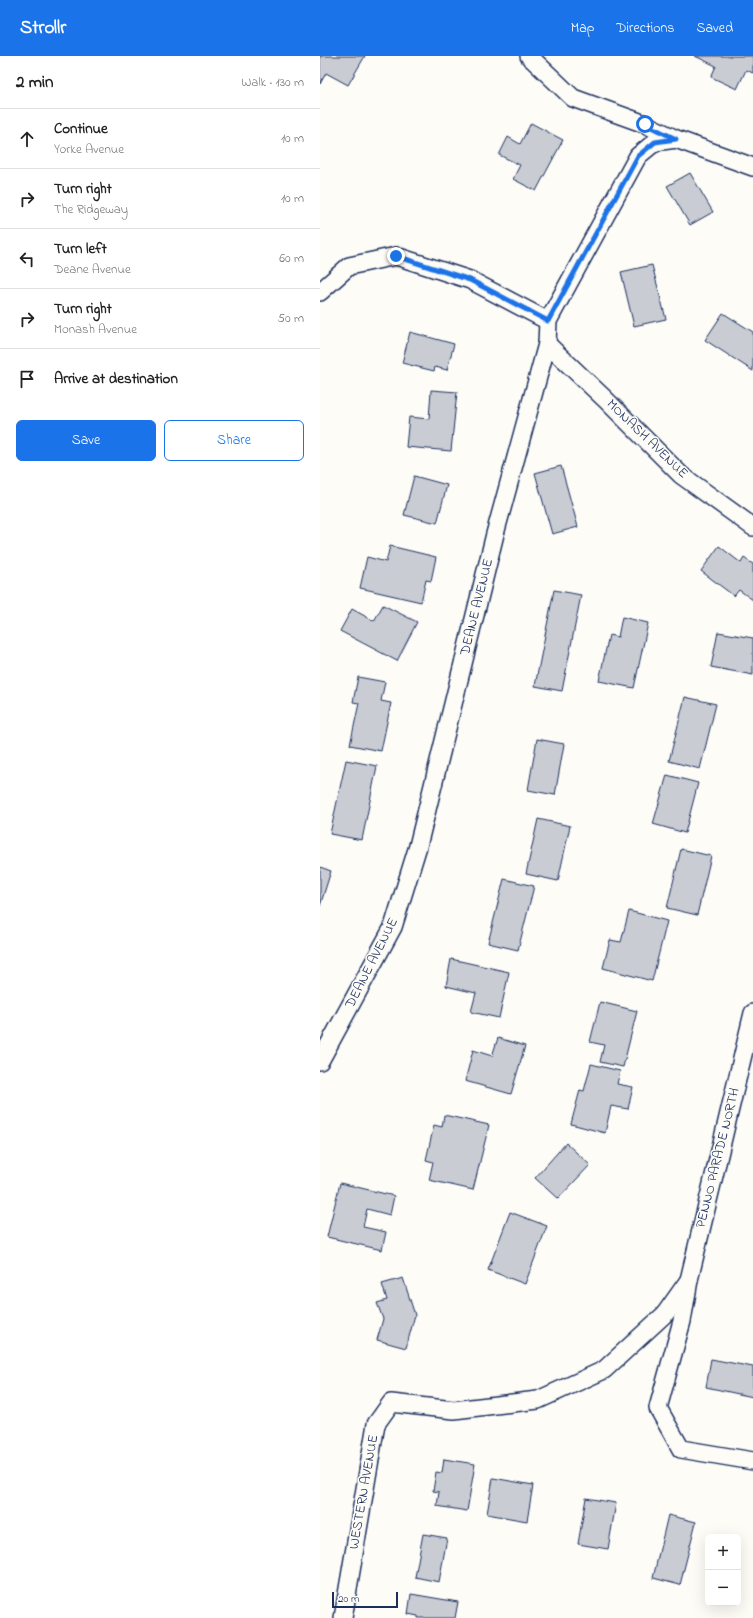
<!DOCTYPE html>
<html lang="en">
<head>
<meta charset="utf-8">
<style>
	:root { --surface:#fff; --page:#f2f2f2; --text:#222; --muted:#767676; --line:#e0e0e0; --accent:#1a73e8 }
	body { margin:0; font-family:"Indie Flower",sans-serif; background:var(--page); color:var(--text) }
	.controls { position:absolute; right:12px; bottom:12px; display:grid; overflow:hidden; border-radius:6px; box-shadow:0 4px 16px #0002 }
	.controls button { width:36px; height:36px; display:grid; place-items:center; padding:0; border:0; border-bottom:1px solid var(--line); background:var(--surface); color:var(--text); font:20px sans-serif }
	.scale { position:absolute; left:12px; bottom:10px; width:66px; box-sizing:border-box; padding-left:4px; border:2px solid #1b2f5e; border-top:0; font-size:11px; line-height:14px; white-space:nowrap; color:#1b2f5e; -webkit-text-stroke:3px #fdfcf7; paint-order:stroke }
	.stop { position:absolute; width:12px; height:12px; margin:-9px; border:3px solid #1a73e8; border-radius:50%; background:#fff }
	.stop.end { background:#1a73e8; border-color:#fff; box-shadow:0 1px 4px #0008 }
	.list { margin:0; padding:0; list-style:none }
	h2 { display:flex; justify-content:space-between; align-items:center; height:52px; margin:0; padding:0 16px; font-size:17px }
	h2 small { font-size:13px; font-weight:400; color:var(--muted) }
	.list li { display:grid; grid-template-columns:26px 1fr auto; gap:12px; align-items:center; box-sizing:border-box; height:60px; padding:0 16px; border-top:1px solid var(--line) }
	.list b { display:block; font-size:15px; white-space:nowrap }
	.list p { margin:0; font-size:13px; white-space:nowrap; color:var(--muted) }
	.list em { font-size:13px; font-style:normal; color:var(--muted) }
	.actions { display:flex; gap:8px; padding:12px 16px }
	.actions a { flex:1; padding:9px 0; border:1px solid var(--accent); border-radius:6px; text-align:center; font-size:14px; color:var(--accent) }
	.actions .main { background:var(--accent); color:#fff }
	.icon { flex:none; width:22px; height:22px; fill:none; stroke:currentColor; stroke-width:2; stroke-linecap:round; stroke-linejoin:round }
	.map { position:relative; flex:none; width:433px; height:1562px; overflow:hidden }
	header { display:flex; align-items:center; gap:24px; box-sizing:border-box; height:56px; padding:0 20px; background:var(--accent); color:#fff }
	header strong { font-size:19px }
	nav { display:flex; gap:22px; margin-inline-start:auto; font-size:14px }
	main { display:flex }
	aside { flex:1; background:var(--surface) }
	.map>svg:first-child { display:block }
	.building { fill:#c9ccd3; stroke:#1b2f5e }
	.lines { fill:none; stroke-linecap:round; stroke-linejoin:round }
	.street-casing { stroke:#1b2f5e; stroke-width:20 }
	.street { stroke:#fdfcf7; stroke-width:17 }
	.route { stroke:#1a73e8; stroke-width:5 }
	.labels { text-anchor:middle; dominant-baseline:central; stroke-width:3; stroke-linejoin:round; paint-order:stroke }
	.street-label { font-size:14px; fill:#1b2f5e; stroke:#fdfcf7 }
</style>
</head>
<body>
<header>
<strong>Strollr</strong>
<nav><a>Map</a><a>Directions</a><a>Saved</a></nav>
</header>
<main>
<aside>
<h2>2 min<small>Walk · 130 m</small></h2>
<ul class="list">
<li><svg class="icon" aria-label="ahead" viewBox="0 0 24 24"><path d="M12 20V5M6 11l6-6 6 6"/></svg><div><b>Continue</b><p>Yorke Avenue</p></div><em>10 m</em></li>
<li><svg class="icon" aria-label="right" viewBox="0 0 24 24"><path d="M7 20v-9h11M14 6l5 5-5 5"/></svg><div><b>Turn right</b><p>The Ridgeway</p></div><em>10 m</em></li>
<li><svg class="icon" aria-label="left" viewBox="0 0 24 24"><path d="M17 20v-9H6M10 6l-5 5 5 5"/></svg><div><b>Turn left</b><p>Deane Avenue</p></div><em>60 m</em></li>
<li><svg class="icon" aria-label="right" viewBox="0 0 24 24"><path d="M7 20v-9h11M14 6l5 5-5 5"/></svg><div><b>Turn right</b><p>Monash Avenue</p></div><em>50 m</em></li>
<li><svg class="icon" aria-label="arrive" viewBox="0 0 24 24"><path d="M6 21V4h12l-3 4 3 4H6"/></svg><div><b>Arrive at destination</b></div></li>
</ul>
<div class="actions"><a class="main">Save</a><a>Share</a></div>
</aside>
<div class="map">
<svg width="433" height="1562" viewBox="0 0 433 1562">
	<rect width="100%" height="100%" fill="#fdfcf7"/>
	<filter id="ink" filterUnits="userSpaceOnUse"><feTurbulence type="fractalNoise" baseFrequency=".025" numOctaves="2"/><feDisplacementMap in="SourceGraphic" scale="8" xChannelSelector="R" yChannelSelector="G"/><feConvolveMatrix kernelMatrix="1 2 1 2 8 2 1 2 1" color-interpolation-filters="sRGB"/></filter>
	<g filter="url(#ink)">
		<!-- building -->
		<g class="building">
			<path d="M0,0H45L28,29L6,17L0,28Z"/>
			<path d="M375,0H433V17L426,14L417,33L391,21L396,10Z"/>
			<path d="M211,67L243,84L216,135L193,123L200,109L179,99L188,81L200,88Z"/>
			<path d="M370,117L393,156L370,169L347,130Z"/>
			<path d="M332,209L346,263L314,270L301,216Z"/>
			<path d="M403,257L433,276V315L385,284Z"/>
			<path d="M90,276L134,288L127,314L115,311L114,315L82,307Z"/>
			<path d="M111,334L137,336L131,395L86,391L89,361L109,363Z"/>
			<path d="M241,410L258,471L232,478L215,417Z"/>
			<path d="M94,420L127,429L117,467L84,459Z"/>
			<path d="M70,490L116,501L111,525L106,524L101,546L40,532L47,501L66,506Z"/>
			<path d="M399,490L421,507L424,502L433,508V544L419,534L414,540L381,515Z"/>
			<path d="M234,534L261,539L242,635L215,630Z"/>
			<path d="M63,549L97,566L77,605L20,575L32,553L54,565Z"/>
			<path d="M302,561L328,567L314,632L279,625L289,579L298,581Z"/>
			<path d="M398,576L433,582V619L391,611Z"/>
			<path d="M38,621L65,626L61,645L71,647L61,695L30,689L39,647L33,646Z"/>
			<path d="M365,641L396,648L380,713L349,705Z"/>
			<path d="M217,683L244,688L235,739L208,734Z"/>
			<path d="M26,704L57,710L42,784L10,778Z"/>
			<path d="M347,719L378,727L365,777L333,768Z"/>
			<path d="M218,763L250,770L238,825L206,818Z"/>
			<path d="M361,793L391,800L377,859L347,852Z"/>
			<path d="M0,811L11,815L0,850Z"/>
			<path d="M184,823L214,830L198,894L168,887Z"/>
			<path d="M309,855L347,865L332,925L283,912L290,884L301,886Z"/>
			<path d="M131,903L189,916L179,962L151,956L156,937L126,930Z"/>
			<path d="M280,946L317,955L303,1011L280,1006L284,989L270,986Z"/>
			<path d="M178,982L205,990L191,1038L145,1025L153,994L172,1000Z"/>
			<path d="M271,1008L300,1015L297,1028L313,1031L308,1053L291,1050L285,1077L251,1068L260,1034L264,1035Z"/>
			<path d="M124,1059L169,1069L153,1134L109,1124L113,1106L106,1104L114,1069L122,1071Z"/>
			<path d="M246,1087L270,1109L238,1143L215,1122Z"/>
			<path d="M20,1127L74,1140L70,1159L47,1153L43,1171L66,1176L62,1194L7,1181Z"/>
			<path d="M190,1156L227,1170L205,1228L168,1214Z"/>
			<path d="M83,1222L95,1259L86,1292L57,1284L63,1263L57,1247L67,1244L62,1228Z"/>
			<path d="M391,1303L433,1311V1341L386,1331Z"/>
			<path d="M124,1403L155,1408L147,1455L117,1450L119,1436L113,1435L116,1416L122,1417Z"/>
			<path d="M173,1422L213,1429L207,1465L167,1458Z"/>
			<path d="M266,1442L296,1447L288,1493L258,1488Z"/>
			<path d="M348,1459L376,1466L360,1529L333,1522Z"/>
			<path d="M103,1478L127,1482L119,1526L95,1521Z"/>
			<path d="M91,1538L138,1546L135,1562H98V1560L88,1558Z"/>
		</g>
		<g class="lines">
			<defs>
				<g id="street">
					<path d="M209,0L253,42L325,68L356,83"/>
					<path d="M0,236L29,210L76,200L150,224L228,265"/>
					<path d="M227,288L285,343L361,419L433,471"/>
					<path d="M433,957L369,1224L362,1265L338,1352L361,1393L433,1405"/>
					<path d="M0,1005L73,871L98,790L175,478L227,288L228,265L318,100L335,86L356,83L433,111"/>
					<path d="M23,1562L56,1368L71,1347L134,1354L218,1344L284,1314L345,1258L369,1224"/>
				</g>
			</defs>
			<!-- street casing -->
			<use href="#street" class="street-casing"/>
			<!-- street -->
			<use href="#street" class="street"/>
		</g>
	</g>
	<g class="lines" filter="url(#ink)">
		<!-- route -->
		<path class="route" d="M76,200L150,224L228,265L318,100L335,86L356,83L325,68"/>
	</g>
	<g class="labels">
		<!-- street labels -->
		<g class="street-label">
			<text transform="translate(327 383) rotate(44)">MONASH AVENUE</text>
			<text transform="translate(157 551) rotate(-76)">DEANE AVENUE</text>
			<text transform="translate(52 907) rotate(-63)">DEANE AVENUE</text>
			<text transform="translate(398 1102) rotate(-76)">PENNO PARADE NORTH</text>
			<text transform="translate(44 1436) rotate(-80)">WESTERN AVENUE</text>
		</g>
	</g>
</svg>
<div class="controls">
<button>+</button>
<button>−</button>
</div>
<div class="scale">20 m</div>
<div class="stop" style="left:325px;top:68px"></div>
<div class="stop end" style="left:76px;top:200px"></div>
</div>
</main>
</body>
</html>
